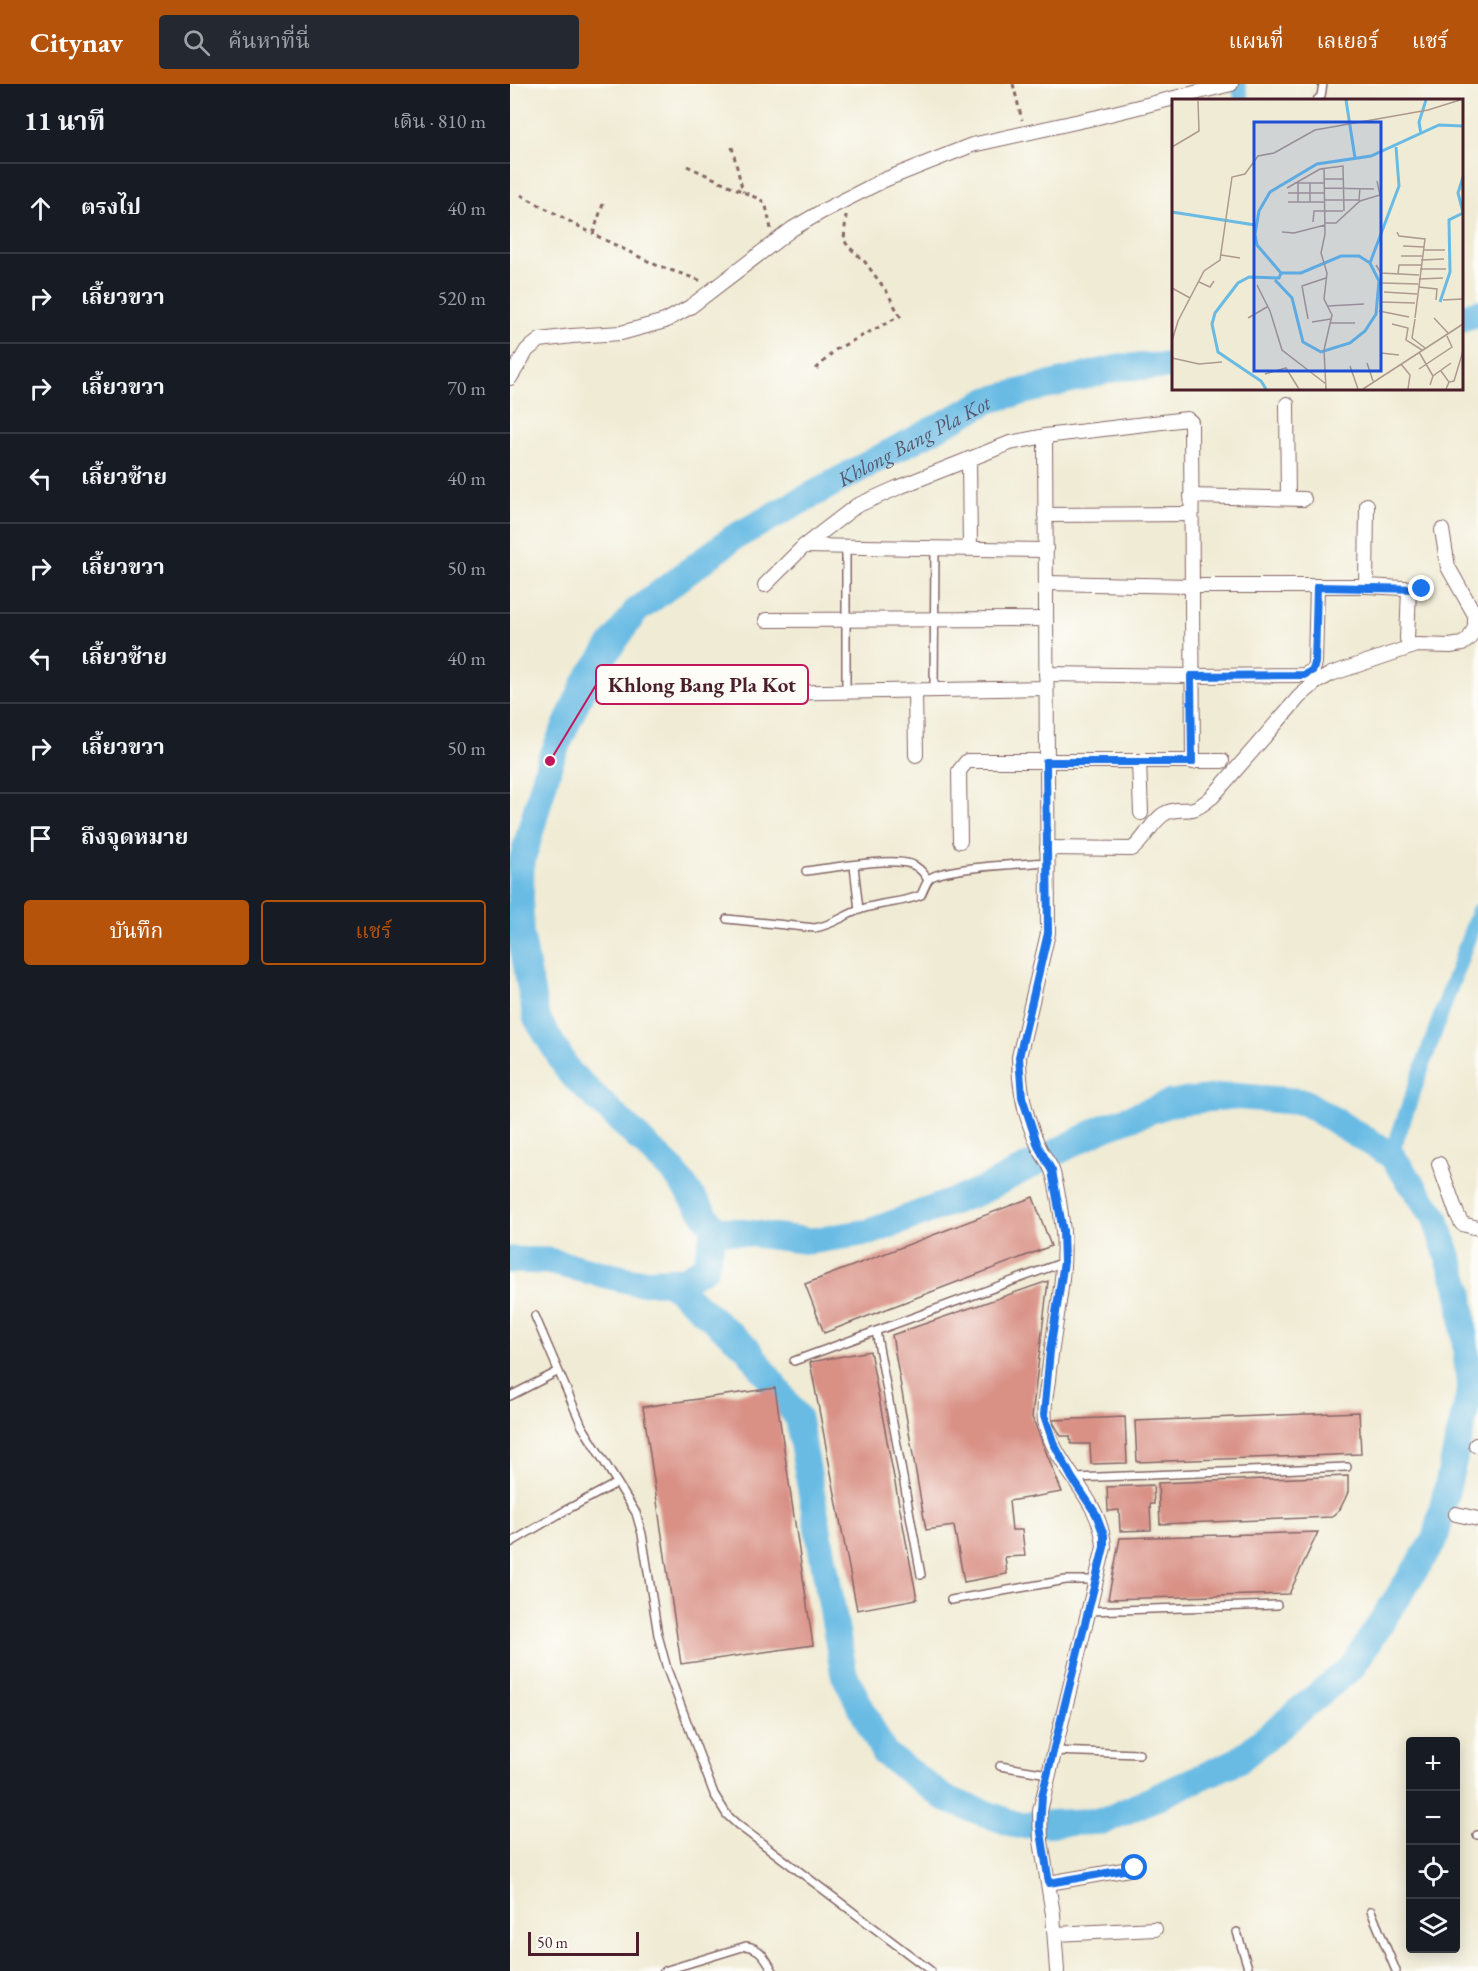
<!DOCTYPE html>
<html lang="th">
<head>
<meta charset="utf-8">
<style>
	:root { --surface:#171b24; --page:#242831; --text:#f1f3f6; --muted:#9ea1a6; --line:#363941; --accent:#b45309 }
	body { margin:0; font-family:"EB Garamond","Noto Serif Thai",serif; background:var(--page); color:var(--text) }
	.controls { position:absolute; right:18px; bottom:18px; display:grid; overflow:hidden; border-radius:6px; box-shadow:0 3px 15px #0003 }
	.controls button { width:54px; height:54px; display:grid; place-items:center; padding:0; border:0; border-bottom:2px solid var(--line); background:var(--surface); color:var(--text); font:30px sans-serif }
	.scale { position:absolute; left:18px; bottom:15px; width:111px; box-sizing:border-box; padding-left:6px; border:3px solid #4a1f2b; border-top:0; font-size:16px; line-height:21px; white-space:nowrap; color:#4a1f2b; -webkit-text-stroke:4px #fdfcf7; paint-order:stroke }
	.stop { position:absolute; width:18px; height:18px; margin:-14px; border:4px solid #1a73e8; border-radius:50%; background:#fff }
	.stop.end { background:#1a73e8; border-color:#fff; box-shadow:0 2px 6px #0008 }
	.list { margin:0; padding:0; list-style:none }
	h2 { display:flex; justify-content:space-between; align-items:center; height:78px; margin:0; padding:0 24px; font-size:26px }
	h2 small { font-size:20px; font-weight:400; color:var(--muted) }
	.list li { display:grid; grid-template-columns:39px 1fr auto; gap:18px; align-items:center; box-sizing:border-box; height:90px; padding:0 24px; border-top:2px solid var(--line) }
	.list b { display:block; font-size:22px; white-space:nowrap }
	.list em { font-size:20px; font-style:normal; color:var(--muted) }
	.actions { display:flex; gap:12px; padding:18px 24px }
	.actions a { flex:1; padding:14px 0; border:2px solid var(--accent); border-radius:6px; text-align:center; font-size:21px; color:var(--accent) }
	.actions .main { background:var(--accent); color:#fff }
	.icon { flex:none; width:33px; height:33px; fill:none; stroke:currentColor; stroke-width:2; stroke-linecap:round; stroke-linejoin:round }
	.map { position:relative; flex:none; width:968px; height:1887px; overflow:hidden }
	header { display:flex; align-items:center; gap:36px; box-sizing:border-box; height:84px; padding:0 30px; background:var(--accent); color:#fff }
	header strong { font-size:28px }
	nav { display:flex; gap:33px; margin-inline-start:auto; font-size:21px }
	.search { width:420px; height:54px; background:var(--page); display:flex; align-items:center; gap:15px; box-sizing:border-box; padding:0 21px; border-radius:6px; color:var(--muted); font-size:22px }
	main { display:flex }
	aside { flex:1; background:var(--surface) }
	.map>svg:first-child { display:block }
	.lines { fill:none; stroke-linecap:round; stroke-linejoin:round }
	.canal { stroke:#69bbe4; stroke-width:15 }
	.river { stroke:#69bbe4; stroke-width:27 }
	.building { fill:#d99186 }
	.lane-casing { stroke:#846666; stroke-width:10 }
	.street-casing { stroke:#846666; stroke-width:16 }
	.path { stroke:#846666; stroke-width:3; stroke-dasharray:4.5 4.5; stroke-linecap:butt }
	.lane { stroke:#fff; stroke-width:7 }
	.street { stroke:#fff; stroke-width:14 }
	.route { stroke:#1a73e8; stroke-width:8 }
	.labels { text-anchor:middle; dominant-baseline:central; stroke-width:6; stroke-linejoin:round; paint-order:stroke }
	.water-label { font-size:21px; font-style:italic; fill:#55566c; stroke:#fdfcf7 }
	.inset-river { fill:none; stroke:#69bbe4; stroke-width:3 }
	.inset-road { fill:none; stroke:#ae9990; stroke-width:1.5 }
	.view { fill:#1d4ed8; fill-opacity:0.15; stroke:#1d4ed8; stroke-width:3 }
	.inset-edge { fill:none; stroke:#4a1f2b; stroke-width:3 }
	.leader { fill:none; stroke:#c2185b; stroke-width:2 }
	.callout-dot { fill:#c2185b; stroke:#fdfcf7; stroke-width:2 }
	.callout { fill:#fdfcf7; stroke:#c2185b; stroke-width:2 }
	.callout-label { font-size:21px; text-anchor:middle; font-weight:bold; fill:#4a1f2b }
</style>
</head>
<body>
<header>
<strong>Citynav</strong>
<div class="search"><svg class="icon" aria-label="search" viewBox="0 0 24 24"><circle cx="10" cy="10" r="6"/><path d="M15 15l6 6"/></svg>ค้นหาที่นี่</div>
<nav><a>แผนที่</a><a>เลเยอร์</a><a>แชร์</a></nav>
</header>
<main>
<aside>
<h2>11 นาที<small>เดิน · 810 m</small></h2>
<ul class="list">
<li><svg class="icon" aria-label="ahead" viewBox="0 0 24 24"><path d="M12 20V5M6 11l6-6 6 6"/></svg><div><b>ตรงไป</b></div><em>40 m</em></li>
<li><svg class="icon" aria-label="right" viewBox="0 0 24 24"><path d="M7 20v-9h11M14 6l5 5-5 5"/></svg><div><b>เลี้ยวขวา</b></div><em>520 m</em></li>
<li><svg class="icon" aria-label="right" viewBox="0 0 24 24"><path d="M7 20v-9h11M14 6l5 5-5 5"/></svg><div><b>เลี้ยวขวา</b></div><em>70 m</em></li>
<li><svg class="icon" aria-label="left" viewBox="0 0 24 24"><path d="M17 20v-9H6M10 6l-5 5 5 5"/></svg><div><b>เลี้ยวซ้าย</b></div><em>40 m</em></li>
<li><svg class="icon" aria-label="right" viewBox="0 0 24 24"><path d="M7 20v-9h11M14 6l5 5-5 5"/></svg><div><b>เลี้ยวขวา</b></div><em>50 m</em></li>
<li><svg class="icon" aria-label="left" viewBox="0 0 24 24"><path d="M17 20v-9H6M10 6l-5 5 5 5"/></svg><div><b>เลี้ยวซ้าย</b></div><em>40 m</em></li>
<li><svg class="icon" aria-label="right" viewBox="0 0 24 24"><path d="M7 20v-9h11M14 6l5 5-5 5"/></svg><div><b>เลี้ยวขวา</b></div><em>50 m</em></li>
<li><svg class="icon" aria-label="arrive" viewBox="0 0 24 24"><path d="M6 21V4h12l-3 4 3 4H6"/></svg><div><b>ถึงจุดหมาย</b></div></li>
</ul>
<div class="actions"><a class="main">บันทึก</a><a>แชร์</a></div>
</aside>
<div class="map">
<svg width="968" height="1887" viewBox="0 0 968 1887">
	<rect width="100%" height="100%" fill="#fdfcf7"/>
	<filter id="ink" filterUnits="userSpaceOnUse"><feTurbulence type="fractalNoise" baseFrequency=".0167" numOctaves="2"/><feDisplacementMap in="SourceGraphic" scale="12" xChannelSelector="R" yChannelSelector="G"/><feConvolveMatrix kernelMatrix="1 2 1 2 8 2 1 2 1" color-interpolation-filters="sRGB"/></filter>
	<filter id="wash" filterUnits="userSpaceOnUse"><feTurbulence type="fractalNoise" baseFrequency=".008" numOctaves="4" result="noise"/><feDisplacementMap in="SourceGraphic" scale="24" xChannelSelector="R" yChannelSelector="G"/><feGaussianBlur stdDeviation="1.35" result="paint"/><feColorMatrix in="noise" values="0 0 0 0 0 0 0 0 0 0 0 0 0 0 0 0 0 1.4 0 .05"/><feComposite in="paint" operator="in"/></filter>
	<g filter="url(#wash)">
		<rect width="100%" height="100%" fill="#f0ebd4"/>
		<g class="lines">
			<!-- canal -->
			<g class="canal">
				<path d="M728,0L732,16"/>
				<path d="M881,1071L968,827"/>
			</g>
			<!-- river -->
			<g class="river">
				<path d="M952,234L968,229"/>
				<path id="s1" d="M0,1176L38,1177L126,1198L172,1196L195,1184L205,1145L165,1089L59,988L26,933L10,847L11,781L40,677L76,597L126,527L223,454L360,379L479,316L611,283L664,282"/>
				<path d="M158,1197L237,1264L288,1334L334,1590L374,1669L436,1715L507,1741L594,1737L729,1676L842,1583L925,1455L960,1307L950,1208L925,1133L881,1071L794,1018L721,1012L661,1019L593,1044L471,1107L360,1148L300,1157L205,1145"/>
			</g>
		</g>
		<g id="blocks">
			<!-- building -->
			<g class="building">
				<path d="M523,1113L541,1162L314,1249L295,1200Z"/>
				<path d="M538,1197L522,1333L552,1408L499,1417L502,1446H512L515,1472L495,1473L497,1490L454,1498L444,1442L416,1446L382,1251Z"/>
				<path d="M360,1267L407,1515L347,1526L300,1278Z"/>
				<path d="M265,1304L303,1561L171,1580L133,1323Z"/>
				<path d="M849,1328L851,1370L627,1378L625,1337Z"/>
				<path d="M615,1333L617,1379L581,1380L580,1360H561L560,1352H551L542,1336Z"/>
				<path d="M838,1392V1408L835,1415L830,1425L821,1433L650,1440L648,1399Z"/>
				<path d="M643,1401L644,1420H640L641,1446L610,1447L609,1426L598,1427L597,1403Z"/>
				<path d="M808,1448L779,1510L598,1515L610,1454Z"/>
			</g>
		</g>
	</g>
	<g filter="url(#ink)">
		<use href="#blocks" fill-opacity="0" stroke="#846666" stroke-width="1.5"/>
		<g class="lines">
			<defs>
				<g id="lane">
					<path d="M807,16L811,12L813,0"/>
					<path d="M336,463V608"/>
					<path d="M424,607L425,464"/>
					<path d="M344,782L349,826"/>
					<path d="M296,787C320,784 380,773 401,780C409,783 414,789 418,796"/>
					<path d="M217,835L305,844C323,841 336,830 352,825C372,818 393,819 411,811C414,805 416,798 420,794C436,783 514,780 537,778"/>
					<path d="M25,1232L72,1342L126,1429L132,1450L148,1551L157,1585L204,1710L217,1731L228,1741L421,1887"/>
					<path d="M284,1277L366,1247"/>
					<path d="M0,1312L47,1288"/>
					<path d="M565,1394L837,1383"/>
					<path d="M0,1459L56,1426L107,1399"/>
					<path d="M411,1491L366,1247L554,1178"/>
					<path d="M441,1516L556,1496H586"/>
					<path d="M578,1527L767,1521"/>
					<path d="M544,1667L629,1670"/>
					<path d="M490,1682L538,1690"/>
					<path d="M967,1751H968"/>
					<path d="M861,1827L886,1887"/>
					<path d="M727,1848L739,1887"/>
					<path d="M154,1887L236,1862C251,1864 256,1875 263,1887"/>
				</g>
				<g id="street">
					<path d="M0,294L17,266L30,256L62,252L111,249L155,237L180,223L282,145L311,128L374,96L462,61L588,33L721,0"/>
					<path d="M777,320L778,414"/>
					<path d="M535,352L538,849L509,973C509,1004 515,1033 528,1061C532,1071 540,1079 543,1089C548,1107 551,1128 553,1147C557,1195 542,1248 538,1296C536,1310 533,1323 535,1337C544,1383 592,1415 594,1463L530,1727L531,1757L543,1830L547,1887"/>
					<path d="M459,375L460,464"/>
					<path d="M681,412L794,415"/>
					<path d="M535,431L681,430"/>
					<path d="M294,462L536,466"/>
					<path d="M536,499L681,502H856L912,505"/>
					<path d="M255,501L294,462L346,422L389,403L500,359L535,352L677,335L681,338L683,678"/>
					<path d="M856,502L857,421"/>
					<path d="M256,536L536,535"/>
					<path d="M897,555L899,505"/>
					<path d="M536,590L681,592L794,591L803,586L805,579L807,503"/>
					<path d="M405,607L406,671"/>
					<path d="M258,609L536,604"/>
					<path d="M629,678L631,729"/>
					<path d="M450,757L449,687L457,677H712"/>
					<path d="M537,764L622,765C635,756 640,739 654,730C663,724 673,727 683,725C691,723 697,717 703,712L789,613L805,599L821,590L907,561L940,562L952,560L959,555L965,543V531L938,483L932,446"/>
					<path d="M929,1080L947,1130L952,1140L968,1144"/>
					<path d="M966,1361H968"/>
					<path d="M946,1430L968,1435"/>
					<path d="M539,1799L625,1784"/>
					<path d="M545,1850L645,1845"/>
				</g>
			</defs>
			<!-- lane casing -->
			<use href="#lane" class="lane-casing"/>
			<!-- street casing -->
			<use href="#street" class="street-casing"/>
			<!-- path -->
			<g class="path">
				<path d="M503,0L512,36"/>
				<path d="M222,63L233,108"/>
				<path d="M177,82L251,116L256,122L261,145"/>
				<path d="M11,111L83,150"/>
				<path d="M93,120L83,150L146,181L192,197"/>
				<path d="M306,285L325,266L390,232L377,208L355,178L338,162L334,156L336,131"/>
			</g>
			<!-- lane -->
			<use href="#lane" class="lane"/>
			<!-- street -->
			<use href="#street" class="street"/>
		</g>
	</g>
	<g class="lines" filter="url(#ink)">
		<!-- route -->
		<path class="route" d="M625,1784L539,1799L530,1742L532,1712L594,1463V1451L586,1430L562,1394L543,1358L534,1331L540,1267L554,1178L553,1147L542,1087L528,1062L512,1013L509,973L538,849L536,678H682L681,592L794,591L803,586L805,579L807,503L912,505"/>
	</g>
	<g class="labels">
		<!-- water labels -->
		<g class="water-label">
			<text stroke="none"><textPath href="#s1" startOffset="1282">Khlong Bang Pla Kot</textPath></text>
		</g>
	</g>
	<!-- overview -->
	<g transform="translate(662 15)">
		<rect width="291" height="291" fill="#f0ebd4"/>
		<path class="inset-river" d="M174,1L183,59M249,35L247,23L254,1M291,78L286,94L291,113M0,113L83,126M198,164L227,87L224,48M103,181L120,199L131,243L149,253L178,244L193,232L204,215L207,182L198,164L187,157H169L129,174H109M268,203L278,173L277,121L291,114M94,290L89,282L46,253L40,225L43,214L66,184L77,178L107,179L109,174L85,146L83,135L87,112L98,93L145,65L199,57L267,26L291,27"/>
		<path class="inset-road" d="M0,48L27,32L26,2M152,69L153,135L149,154L155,174L152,200L160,216L152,251L154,290M152,80H172M122,84H152M126,84V103M115,89L148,70L171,67L172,112M152,89L202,90M116,94H152M153,101H187L188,89M116,103H153M138,103V84M141,123L142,112H171M153,124H164L188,102L208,96L205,82M110,133L122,134L153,126M225,133L227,137L253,140L243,219M231,147L252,148M252,151H273M49,156L68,159M229,157H250M291,160V192M249,161L272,160M204,166L209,174L247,176M248,170H274M226,175L227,166H249M247,180L271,179M27,183L38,188L42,182M210,184L246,185M85,186L98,212L110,251L154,285M246,188L265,190L264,201M0,189L18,199M212,193L245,195M271,201L291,200M209,203L243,204M156,207L192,205M207,212L237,218M76,219L95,208M262,219L276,234M136,220L130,187L154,179M243,220L240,239L253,249M140,223L159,220M158,224H183M220,225L236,229L234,241L250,251M0,242L6,222L32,172L48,161L60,78L73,75L86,57L102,54L143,31L256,11L288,1M247,253L261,277M209,254L227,256M0,259L27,265L50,263M195,264L201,282M229,265L238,276L236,290M178,267L186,290M247,270L280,248L274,235M269,272L277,283L274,290M93,275L114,269L127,290M277,283L282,282L291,252M258,286L261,277L279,264M191,290L291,225"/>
		<path class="view" d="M82,23H209V272H82Z"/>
		<rect width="291" height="291" class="inset-edge"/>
	</g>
	<!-- callouts -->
	<path class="leader" d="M40 677L86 601"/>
	<circle class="callout-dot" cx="40" cy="677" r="6"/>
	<rect class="callout" x="86" y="581" width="212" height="39" rx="6"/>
	<g class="callout-label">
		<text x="192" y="608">Khlong Bang Pla Kot</text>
	</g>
</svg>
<div class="controls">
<button>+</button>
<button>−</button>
<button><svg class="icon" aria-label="locate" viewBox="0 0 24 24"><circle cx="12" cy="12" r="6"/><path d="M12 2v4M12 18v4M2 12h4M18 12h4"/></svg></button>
<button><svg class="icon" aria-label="layers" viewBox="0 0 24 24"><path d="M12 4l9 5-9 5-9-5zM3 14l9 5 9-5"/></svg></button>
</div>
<div class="scale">50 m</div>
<div class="stop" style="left:625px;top:1784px"></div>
<div class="stop end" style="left:912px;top:505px"></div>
</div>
</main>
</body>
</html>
